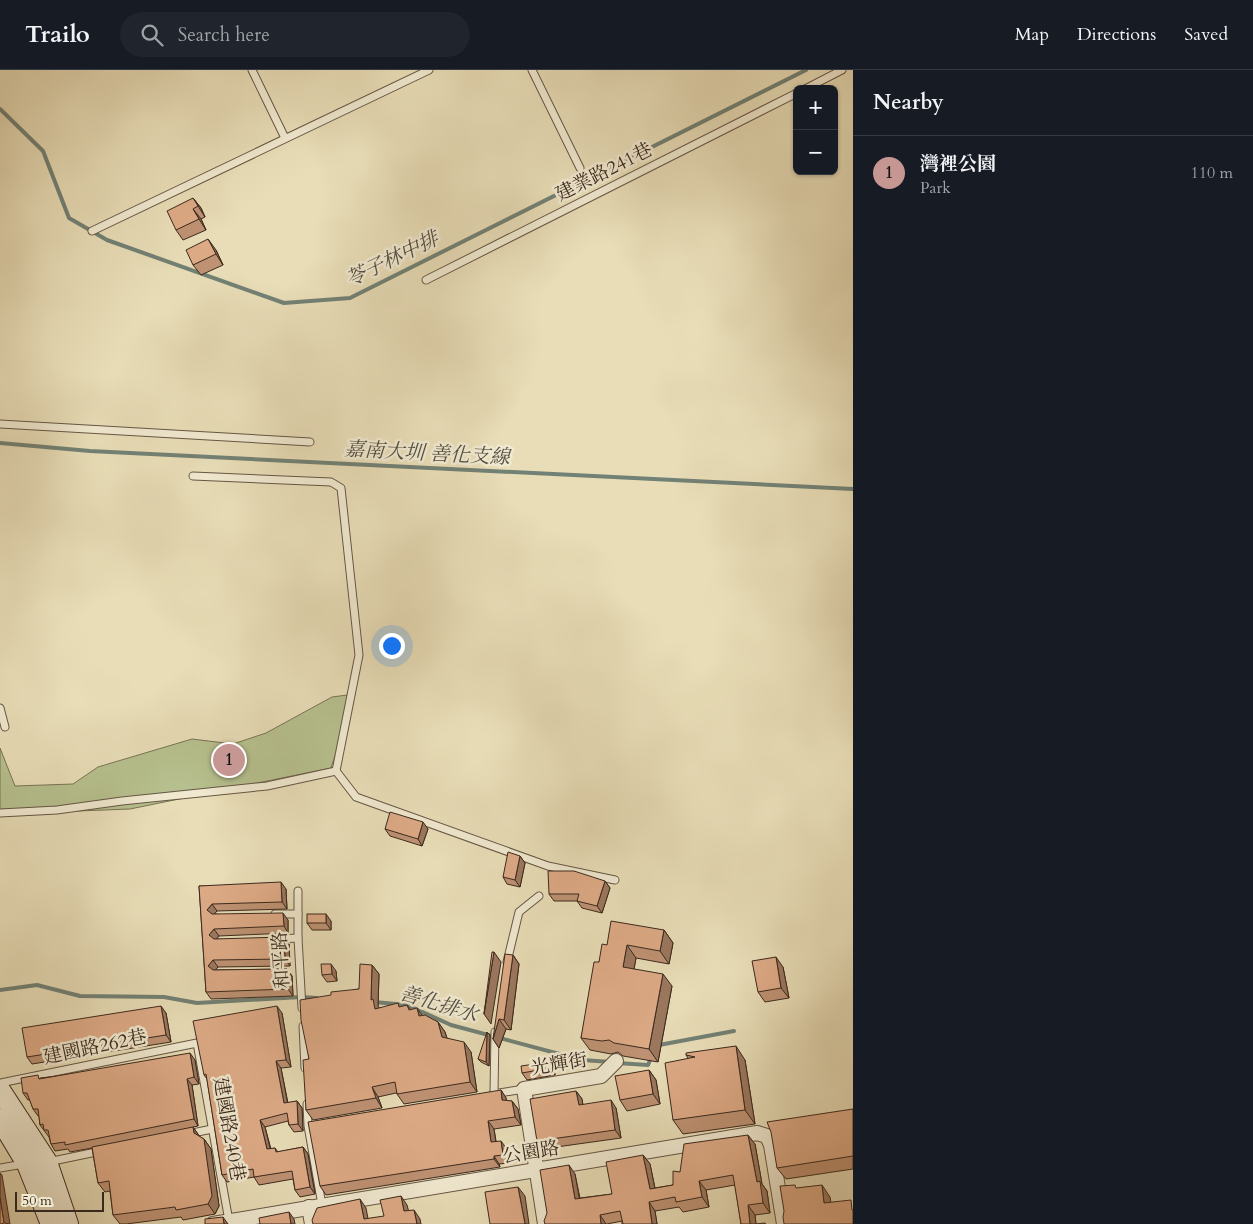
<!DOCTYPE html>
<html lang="en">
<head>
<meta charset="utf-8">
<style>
	:root { --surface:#171b24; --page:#20242c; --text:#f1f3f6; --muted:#9ea1a6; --line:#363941; --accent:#c59692 }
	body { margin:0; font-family:Cardo,"Noto Serif TC",serif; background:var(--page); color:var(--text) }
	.controls { position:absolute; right:15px; top:15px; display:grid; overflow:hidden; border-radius:8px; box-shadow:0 1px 4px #0004 }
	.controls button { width:45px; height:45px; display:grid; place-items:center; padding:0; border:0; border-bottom:1px solid var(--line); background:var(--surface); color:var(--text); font:25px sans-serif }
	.scale { position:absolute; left:15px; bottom:12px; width:89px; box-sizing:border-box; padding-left:5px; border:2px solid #3b291d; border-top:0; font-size:14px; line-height:18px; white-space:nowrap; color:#3b291d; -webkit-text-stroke:4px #f0e9d0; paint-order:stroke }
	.you { position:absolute; left:391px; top:575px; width:18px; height:18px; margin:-12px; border:4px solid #fff; border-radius:50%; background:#1a73e8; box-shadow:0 0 0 8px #1a73e833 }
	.badge { display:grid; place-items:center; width:32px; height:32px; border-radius:50%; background:var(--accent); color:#111; font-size:16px; font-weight:700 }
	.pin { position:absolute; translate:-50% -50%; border:2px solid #fff; box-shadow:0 1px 5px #0006 }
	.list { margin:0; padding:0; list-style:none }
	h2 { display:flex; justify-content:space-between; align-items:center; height:65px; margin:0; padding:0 20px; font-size:21px }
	h2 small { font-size:16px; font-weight:400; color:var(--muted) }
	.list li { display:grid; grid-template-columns:32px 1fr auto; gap:15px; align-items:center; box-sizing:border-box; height:75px; padding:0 20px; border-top:1px solid var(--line) }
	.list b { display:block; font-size:19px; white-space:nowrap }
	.list p { margin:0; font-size:16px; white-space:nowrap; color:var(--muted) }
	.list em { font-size:16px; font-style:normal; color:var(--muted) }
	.icon { flex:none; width:28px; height:28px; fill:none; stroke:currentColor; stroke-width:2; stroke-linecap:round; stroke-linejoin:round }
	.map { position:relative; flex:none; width:853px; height:1154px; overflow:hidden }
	header { display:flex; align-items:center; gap:30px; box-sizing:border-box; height:70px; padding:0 25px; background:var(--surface); border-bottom:1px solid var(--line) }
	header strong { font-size:24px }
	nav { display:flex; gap:28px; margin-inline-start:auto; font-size:18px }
	.search { width:350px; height:45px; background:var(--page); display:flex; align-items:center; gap:12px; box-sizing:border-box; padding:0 18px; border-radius:28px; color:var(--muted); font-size:19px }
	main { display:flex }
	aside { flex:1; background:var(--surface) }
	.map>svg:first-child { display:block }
	.green { fill:#b6c08e; stroke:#787456 }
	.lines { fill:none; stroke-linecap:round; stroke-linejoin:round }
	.stream { stroke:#728175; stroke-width:4 }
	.lane-casing { stroke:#665644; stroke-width:9 }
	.street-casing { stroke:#665644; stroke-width:16 }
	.secondary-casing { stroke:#3b291d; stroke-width:22 }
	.lane { stroke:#f0e9d0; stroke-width:7 }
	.street { stroke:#f0e9d0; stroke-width:14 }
	.secondary { stroke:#f0e9d0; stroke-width:20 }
	.wall { fill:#be9273; stroke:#3b291d }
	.shaded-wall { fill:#9b775e; stroke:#3b291d }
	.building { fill:#ddaa86; stroke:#3b291d }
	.labels { text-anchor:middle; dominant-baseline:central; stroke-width:5; stroke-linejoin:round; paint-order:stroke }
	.street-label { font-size:19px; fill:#3b291d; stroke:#f0e9d0 }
	.water-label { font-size:20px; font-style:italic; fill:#524e42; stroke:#f0e9d0 }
</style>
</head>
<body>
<header>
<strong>Trailo</strong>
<div class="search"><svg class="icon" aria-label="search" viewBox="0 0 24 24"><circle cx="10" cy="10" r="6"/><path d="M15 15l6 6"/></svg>Search here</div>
<nav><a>Map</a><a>Directions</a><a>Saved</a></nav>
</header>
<main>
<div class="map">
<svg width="853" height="1154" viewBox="0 0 853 1154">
	<rect width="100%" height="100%" fill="#e8ddb7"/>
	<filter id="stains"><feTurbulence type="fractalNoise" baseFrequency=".004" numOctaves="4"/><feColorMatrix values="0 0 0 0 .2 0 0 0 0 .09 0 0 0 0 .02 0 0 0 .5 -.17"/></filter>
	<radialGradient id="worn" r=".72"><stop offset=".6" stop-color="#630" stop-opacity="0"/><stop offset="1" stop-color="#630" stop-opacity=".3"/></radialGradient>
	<!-- green -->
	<path class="green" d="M355,624L331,698L130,739L0,744V678L15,716L73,714L98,697L192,669L233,674L266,663L332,627Z"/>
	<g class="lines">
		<!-- stream -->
		<g class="stream">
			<path d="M0,39L43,81L69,148L107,170L284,233L350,228L806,0"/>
			<path d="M0,373L90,381L853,419"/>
			<path d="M0,920L37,915L80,926L164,927L197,933L301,927L317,928"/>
			<path d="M374,932L407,935L451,955L582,990L611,992"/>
			<path d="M659,975L734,961"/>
			<path d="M617,993L648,995L651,988"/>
		</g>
		<defs>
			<g id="lane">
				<path d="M252,0L285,68"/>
				<path d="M532,0L580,98"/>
				<path d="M805,19L842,0"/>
				<path d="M92,161L429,0"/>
				<path d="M426,210L797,23"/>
				<path d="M0,354L310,372"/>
				<path d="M0,638L5,657"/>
				<path d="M336,701L356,727L548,796L615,810"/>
				<path d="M0,743L57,740L122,731L267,716L336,701L359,585L341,418L331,412L193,406"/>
				<path d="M298,821V868L302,938"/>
				<path d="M275,844H298"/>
				<path d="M277,869L298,868"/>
				<path d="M507,892L519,842L539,826"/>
				<path d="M303,956L305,998"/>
				<path d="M0,1013L197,973L229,1151"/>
				<path d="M494,1023L495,962"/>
				<path d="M493,1024L524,1019"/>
				<path d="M307,1034L308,1056L322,1135"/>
				<path d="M188,1064L212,1059"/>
				<path d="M48,1092L101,1081"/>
				<path d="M0,1098L24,1094"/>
			</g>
			<g id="street">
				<path d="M309,1137L312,1154"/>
				<path d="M213,1154L757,1063L767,1066L771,1075L784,1154"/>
				<path d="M545,1154L524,1019L601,1006L616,991"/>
			</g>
			<g id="secondary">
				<path d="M0,1020L47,1092L68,1154"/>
				<path d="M0,1049L27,1094L51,1154"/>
			</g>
		</defs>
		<!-- lane casing -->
		<use href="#lane" class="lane-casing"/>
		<!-- street casing -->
		<use href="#street" class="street-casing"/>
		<!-- secondary casing -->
		<use href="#secondary" class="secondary-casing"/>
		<!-- lane -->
		<use href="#lane" class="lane"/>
		<!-- street -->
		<use href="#street" class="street"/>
		<!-- secondary -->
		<use href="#secondary" class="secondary"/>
	</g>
	<!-- wall -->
	<g class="wall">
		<path d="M193,128L201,138L205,147L201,149L206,160L183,170L176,160Z"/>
		<path d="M216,180L223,195L201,205L193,195Z"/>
		<path d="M385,759H428L422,776L390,766Z"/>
		<path d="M520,786L525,793L520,817L507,814L503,807Z"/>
		<path d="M605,811L610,818L602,843L582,838L577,831H554L549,824Z"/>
		<path d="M199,816L286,819L287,839L217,841L214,844L288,850V863L219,866L216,869L289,874L290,896L218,897L215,900L287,899L292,906L293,926L211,929L206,922Z"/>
		<path d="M331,851V860H312L307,853Z"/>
		<path d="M664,860L673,873L669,894L636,888L634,899L672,916L658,992L623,986L618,982L611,984L590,980L581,968L599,892L607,875Z"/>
		<path d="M513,885L519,894L511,960L506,959L499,978L493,969Z"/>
		<path d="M372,895L379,904L378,936L379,938L401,937L407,935L411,940L438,952L445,962L447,968L471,982L477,1022L404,1034L397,1024L396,1023L378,1027L382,1038L313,1050L306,1040L309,989L331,925L359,919Z"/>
		<path d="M783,897L789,928L765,932L758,922Z"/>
		<path d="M336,901L337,911L327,912L322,905Z"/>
		<path d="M166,943L171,972L32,994L27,987Z"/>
		<path d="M282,943L291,997L281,998L288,1033L297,1031L302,1038L303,1061L294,1062L289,1055L288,1051L265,1057L271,1079L275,1078L278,1082L303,1077L308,1084L315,1124L300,1127L295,1120L293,1109L259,1115L254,1107L227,1112L222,1105L207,1009L204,1005Z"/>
		<path d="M490,965L489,996L481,992L478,989Z"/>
		<path d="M686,985L745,990L755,1054L683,1064L673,1050L688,988Z"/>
		<path d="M195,990L199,1014L192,1015L198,1056L193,1057L200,1067L204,1069L211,1079L219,1136L215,1144L183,1150L181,1147L126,1154H120L113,1145L110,1121L105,1122L98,1113L92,1078L70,1082L68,1079L55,1081L51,1074L49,1067L40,1055L39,1046H38L33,1039L30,1030H28L23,1023L40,1008Z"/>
		<path d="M549,992L554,998L555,1005L527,1010L522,1003Z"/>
		<path d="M649,1000L656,1010L660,1034L627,1041L620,1030Z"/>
		<path d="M501,1020L506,1028L507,1031H512L518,1039L521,1055L494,1059L496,1071L507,1079L509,1093L499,1094L500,1097L326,1125L320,1116Z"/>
		<path d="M576,1021L582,1029L583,1035L616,1038L621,1068L542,1079L537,1071Z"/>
		<path d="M853,1039V1099L786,1109L777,1098Z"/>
		<path d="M755,1074L762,1114L767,1121L770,1143L755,1145L756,1154L765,1153L766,1154H741L735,1115L706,1120L709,1137L683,1142L679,1137L655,1141L657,1154H622V1151L607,1154H545L575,1104L580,1128L612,1124L643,1085L650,1094L655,1118L673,1115L680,1102Z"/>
	</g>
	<!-- shaded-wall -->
	<g class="shaded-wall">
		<path d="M193,128L201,138L205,147L198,136Z"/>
		<path d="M193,139L201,149L206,160L199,149Z"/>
		<path d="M208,169L216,180L223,195L216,184Z"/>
		<path d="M423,752L428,759L422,776L418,769Z"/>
		<path d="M520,786L525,793L520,817L515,810Z"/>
		<path d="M605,811L610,818L602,843L597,836Z"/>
		<path d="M281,812L286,819L287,839L282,832Z"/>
		<path d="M212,834L217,841L212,847L207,840Z"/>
		<path d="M283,843L288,850V863L284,856Z"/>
		<path d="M326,844L331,851V860L326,853Z"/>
		<path d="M214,859L219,866L214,872L209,865Z"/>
		<path d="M664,860L673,873L669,894L660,881Z"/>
		<path d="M284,867L289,874L290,896L285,889Z"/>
		<path d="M627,875L636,888L632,910L623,897Z"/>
		<path d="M494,882L501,892L491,954L484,944Z"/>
		<path d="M513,885L519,894L511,960L504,950Z"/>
		<path d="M776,887L783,897L789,928L781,918Z"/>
		<path d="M213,890L218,897L213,903L208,896Z"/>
		<path d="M331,894L336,901L337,911L332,904Z"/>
		<path d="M372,895L379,904L378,936L380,939H375L371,930Z"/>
		<path d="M287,899L292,906L293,926L288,919Z"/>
		<path d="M663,904L672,916L658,992L649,979Z"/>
		<path d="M161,936L166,943L171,972L166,965Z"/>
		<path d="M277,936L282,943L291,997L286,990Z"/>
		<path d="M417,938L424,948L419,946Z"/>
		<path d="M499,949L506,959L499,978L493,969Z"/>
		<path d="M438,952L445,962L449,976L442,967Z"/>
		<path d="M487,962L490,965L489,996L486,992Z"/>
		<path d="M464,972L471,982L477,1022L470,1012Z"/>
		<path d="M736,976L745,990L755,1054L745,1040Z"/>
		<path d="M190,983L195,990L199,1014L194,1007Z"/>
		<path d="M276,991L281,998L289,1041L284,1033Z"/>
		<path d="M549,992L554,998L555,1005L550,998Z"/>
		<path d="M649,1000L656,1010L660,1034L653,1024Z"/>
		<path d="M187,1009L192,1015L198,1056L194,1049Z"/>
		<path d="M372,1017L378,1027L382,1038L376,1028Z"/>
		<path d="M501,1020L506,1028L508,1039L502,1030Z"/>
		<path d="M576,1021L582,1029L584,1043L579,1035Z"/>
		<path d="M611,1030L616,1038L621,1068L615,1060Z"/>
		<path d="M297,1031L302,1038L303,1061L298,1054Z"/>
		<path d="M512,1031L518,1039L521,1055L515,1047Z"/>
		<path d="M260,1050L265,1057L272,1086L267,1079Z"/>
		<path d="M488,1051L494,1059L497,1080L491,1072Z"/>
		<path d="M193,1057L200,1067L194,1063Z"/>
		<path d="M748,1065L755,1074L762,1114L767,1121L770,1143L763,1133L757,1112Z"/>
		<path d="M204,1069L211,1079L219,1136L215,1144L208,1134Z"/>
		<path d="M501,1071L507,1079L509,1093L503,1085Z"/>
		<path d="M303,1077L308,1084L315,1124L310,1117Z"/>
		<path d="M643,1085L650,1094L657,1129L650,1119Z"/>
		<path d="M494,1086L499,1094L500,1097L494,1089Z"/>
		<path d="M569,1095L575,1104L581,1138L575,1129Z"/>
		<path d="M0,1103L2,1105L10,1154L4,1153L0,1128Z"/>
		<path d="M699,1111L706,1120L709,1137L702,1127Z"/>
		<path d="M822,1115L830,1127L833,1144L824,1133Z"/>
		<path d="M518,1117L525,1126L529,1154H525Z"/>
		<path d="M401,1126L407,1135L411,1150L404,1141Z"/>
		<path d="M360,1129L366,1138L369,1154L364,1149Z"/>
		<path d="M649,1132L655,1141L657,1154H652Z"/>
		<path d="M748,1135L755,1145L756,1154H750Z"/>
		<path d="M414,1140L420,1149L421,1154H417Z"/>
		<path d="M289,1142L294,1149L295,1154H291Z"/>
		<path d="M600,1145L606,1154H601Z"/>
		<path d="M223,1147L228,1154H224Z"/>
	</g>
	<!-- building -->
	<g class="building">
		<path d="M193,128L198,136L193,139L199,149L176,160L167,141Z"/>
		<path d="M208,169L216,184L193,195L186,180Z"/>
		<path d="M390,742L423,752L418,769L385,759Z"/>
		<path d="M508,782L520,786L515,810L503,807Z"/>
		<path d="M548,801H574L605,811L597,836L577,831L579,824H549Z"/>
		<path d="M281,812L282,832L212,834L207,840L212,844L283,843L284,856L214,859L209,865L214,869L284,867L285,889L213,890L208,896L213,900L287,899L288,919L206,922L199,816Z"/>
		<rect x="307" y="844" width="19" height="9"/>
		<path d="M611,851L664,860L660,881L627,875L623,897L663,904L649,979L614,973L609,970L602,971L581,968L594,892H599L602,874L607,875Z"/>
		<path d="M492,882H494L484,944Z"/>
		<path d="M505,884L513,885L504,950L499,949L493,969Z"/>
		<path d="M776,887L781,918L758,922L752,891Z"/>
		<path d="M321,894H331L332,904L322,905Z"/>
		<path d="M360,894L372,895L371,930L373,929L375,939L398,933L399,937L407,935L409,940L417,938L419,946L425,945L438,952L442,967L464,972L470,1012L397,1024L395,1012L372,1017L376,1028L306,1040L303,990L309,989L301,950L300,930L331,925V922L359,919Z"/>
		<path d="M161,936L166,965L27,987L22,958Z"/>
		<path d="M277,936L286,990L276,991L284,1033L297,1031L298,1054L289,1055L287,1043L260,1050L267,1079L275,1078L276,1082L303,1077L310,1117L295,1120L292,1101L254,1107L253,1099L222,1105L206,1004L204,1005L193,951Z"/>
		<path d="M487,962L486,992L478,989Z"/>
		<path d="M736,976L745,1040L673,1050L665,993L695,987L686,985V983Z"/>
		<path d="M190,983L194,1007L187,1009L194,1049L65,1075V1072L51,1074L48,1060H44L43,1054L40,1055L38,1039H33L27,1023H23L21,1008L38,1005L39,1009Z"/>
		<path d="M549,992L550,998L522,1003L521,996Z"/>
		<path d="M649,1000L653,1024L620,1030L615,1006Z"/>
		<path d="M501,1020L502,1030L512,1031L515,1047L488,1051L491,1072L501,1071L503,1085L494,1086V1089L320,1116L308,1052Z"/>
		<path d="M576,1021L579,1035L611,1030L615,1060L537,1071L530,1029Z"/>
		<path d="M853,1039V1086L777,1098L771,1062L767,1052Z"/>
		<path d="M193,1057L194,1063L204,1069L212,1126L208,1134L176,1140L175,1137L113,1145L109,1111L98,1113L92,1077Z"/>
		<path d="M748,1065L757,1112L760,1111L763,1133L748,1135L750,1154H741L733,1105L699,1111L702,1127L676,1132L675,1127L649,1132L652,1154H623L620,1141L600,1145L601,1154H545L544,1151L547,1143L540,1100L569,1095L575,1129L612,1124L606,1092L643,1085L650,1119L673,1115V1101L680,1102L684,1074Z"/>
		<path d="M795,1115L796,1118L822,1115L824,1133L851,1130L852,1140H853V1154H784L783,1147L784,1141L780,1116Z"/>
		<path d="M518,1117L525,1154H490L485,1122Z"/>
		<path d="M401,1126L404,1141L414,1140L417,1154H313L312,1150L317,1138L360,1129L364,1149L384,1146L380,1130Z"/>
		<path d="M0,1128L4,1153L1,1154H0Z"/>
		<path d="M289,1142L291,1154H260L259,1148Z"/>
		<path d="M223,1147L224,1154H205V1149Z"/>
	</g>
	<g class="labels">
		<!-- street labels -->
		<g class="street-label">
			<text transform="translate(604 102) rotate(-27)">建業路241巷</text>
			<text transform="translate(281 890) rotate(-93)">和平路</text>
			<text transform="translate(95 977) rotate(-12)">建國路262巷</text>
			<text transform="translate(559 994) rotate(-9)">光輝街</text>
			<text transform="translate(229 1059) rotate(80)">建國路240巷</text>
			<text transform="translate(531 1082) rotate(-9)">公園路</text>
		</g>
		<!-- water labels -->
		<g class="water-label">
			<text transform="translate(392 189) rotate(-26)">苓子林中排</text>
			<text transform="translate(427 383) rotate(3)">嘉南大圳 善化支線</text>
			<text transform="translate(439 934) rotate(17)">善化排水</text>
		</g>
	</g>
	<rect width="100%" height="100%" filter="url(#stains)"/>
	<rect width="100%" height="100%" fill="url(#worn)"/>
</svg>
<div class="controls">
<button>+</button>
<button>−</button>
</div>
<div class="scale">50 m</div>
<div class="you"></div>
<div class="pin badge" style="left:229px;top:690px">1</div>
</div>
<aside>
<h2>Nearby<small></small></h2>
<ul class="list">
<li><span class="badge">1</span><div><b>灣裡公園</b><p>Park</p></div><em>110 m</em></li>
</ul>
</aside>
</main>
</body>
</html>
